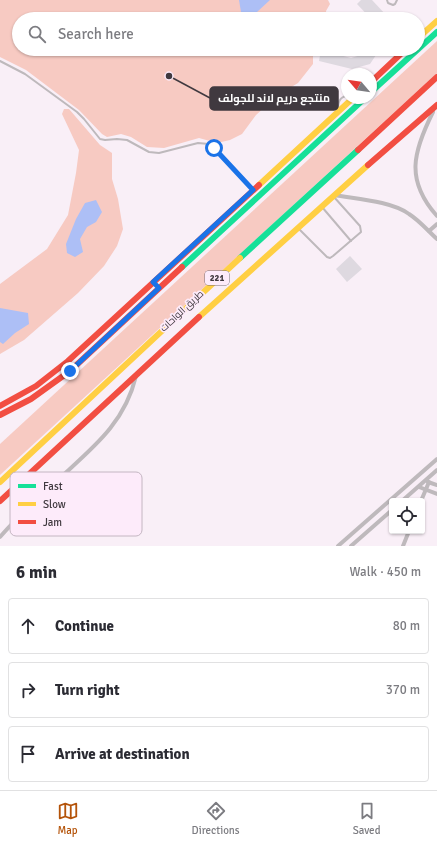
<!DOCTYPE html>
<html lang="en">
<head>
<meta charset="utf-8">
<style>
	:root { --surface:#fff; --page:#f2f2f3; --text:#2b2b33; --muted:#7c7c81; --line:#e1e1e2; --accent:#b45309 }
	body { margin:0; font-family:Signika,Cairo,sans-serif; background:var(--page); color:var(--text) }
	.controls { position:absolute; right:12px; bottom:12px; display:grid; overflow:hidden; border-radius:4px; box-shadow:0 1px 3px #0004 }
	.controls button { width:36px; height:36px; display:grid; place-items:center; padding:0; border:0; border-bottom:1px solid var(--line); background:var(--surface); color:var(--text); font:20px sans-serif }
	.compass { position:absolute; left:341px; top:68px; width:36px; height:36px; border-radius:50%; background:var(--surface); box-shadow:0 1px 3px #0004; rotate:299deg }
	.stop { position:absolute; width:12px; height:12px; margin:-9px; border:3px solid #1a73e8; border-radius:50%; background:#fff }
	.stop.end { background:#1a73e8; border-color:#fff; box-shadow:0 1px 4px #0008 }
	.list { margin:0; padding:0; list-style:none }
	h2 { display:flex; justify-content:space-between; align-items:center; height:52px; margin:0; padding:0 16px; font-size:17px }
	h2 small { font-size:13px; font-weight:400; color:var(--muted) }
	.list li { display:grid; grid-template-columns:26px 1fr auto; gap:12px; align-items:center; box-sizing:border-box; height:56px; margin:0 8px 8px; padding:0 8px; border:1px solid var(--line); border-radius:4px }
	.list b { display:block; font-size:15px; white-space:nowrap }
	.list em { font-size:13px; font-style:normal; color:var(--muted) }
	.icon { flex:none; width:22px; height:22px; fill:none; stroke:currentColor; stroke-width:2; stroke-linecap:round; stroke-linejoin:round }
	.map { position:relative; flex:none; width:437px; height:546px; overflow:hidden }
	.search { position:absolute; background:var(--surface); box-shadow:0 1px 3px #0004; left:12px; right:12px; top:12px; height:44px; display:flex; align-items:center; gap:10px; box-sizing:border-box; padding:0 14px; border-radius:22px; color:var(--muted); font-size:15px }
	.sheet { height:244px; background:var(--surface) }
	nav { display:flex; justify-content:space-around; align-items:center; box-sizing:border-box; height:56px; border-top:1px solid var(--line); background:var(--surface); font-size:11px; color:var(--muted) }
	nav a { display:grid; justify-items:center; gap:2px }
	nav .on { color:var(--accent) }
	.map>svg:first-child { display:block }
	.green { fill:#f7cac2 }
	.water { fill:#adbff6 }
	.building { fill:#ded9e0 }
	.lines { fill:none; stroke-linecap:round; stroke-linejoin:round }
	.lane { stroke:#beb9bc; stroke-width:2 }
	.street { stroke:#beb9bc; stroke-width:4 }
	.fast { stroke:#16e098; stroke-width:6 }
	.slow { stroke:#ffcf43; stroke-width:6 }
	.jam { stroke:#f24e42; stroke-width:6 }
	.route { stroke:#1a73e8; stroke-width:5 }
	.labels { text-anchor:middle; dominant-baseline:central; stroke-width:3.5; stroke-linejoin:round; paint-order:stroke }
	.shield { fill:#fdebfa; stroke:#796e77; stroke-width:1 }
	.shield-label { font-size:9px; font-weight:bold; fill:#40393f }
	.street-label { font-size:10px; fill:#40393f; stroke:#fdebfa }
	.key { fill:#fdebfa; stroke:#c4b6c2; stroke-width:1 }
	.key-label { font-size:11px; fill:#40393f }
	.leader { fill:none; stroke:#40393f; stroke-width:1.5 }
	.callout-dot { fill:#40393f; stroke:#fdebfa; stroke-width:1.5 }
	.callout { fill:#40393f; stroke:#40393f; stroke-width:1.5 }
	.callout-label { font-size:11px; text-anchor:middle; font-weight:bold; fill:#fff }
</style>
</head>
<body>
<div class="map">
<svg width="437" height="546" viewBox="0 0 437 546">
	<rect width="100%" height="100%" fill="#f9eff7"/>
	<!-- green -->
	<g class="green">
		<path d="M0,0H328L330,4L326,11L327,19H19V49H313V64L298,83L283,92L274,103L266,106L256,115L242,134L230,140L217,143L199,138L164,148L147,147L131,137L121,134L107,137L102,134L79,110L26,70L0,57Z"/>
		<path d="M437,41V73L0,475V444Z"/>
		<path d="M64,109H69L100,145L112,153V179L118,199L123,229L117,246L104,266L78,293L24,340L0,354V284L47,249L68,215L76,173L79,150L62,114Z"/>
	</g>
	<!-- water -->
	<g class="water">
		<path d="M239,0H270L257,12L247,15L241,12Z"/>
		<path d="M96,200L102,212L96,222L87,227L80,239L83,252L75,257L67,253L66,244L76,219L85,203Z"/>
		<path d="M0,308L28,313L29,324L15,333L3,344L0,342Z"/>
	</g>
	<!-- building -->
	<g class="building">
		<path d="M361,0H372L387,16V19H371L357,4Z"/>
		<path d="M367,49H380L370,64L352,69L319,61L321,50L351,58L364,54Z"/>
		<path d="M350,256L362,269L347,282L336,269Z"/>
	</g>
	<g class="lines">
		<!-- lane -->
		<g class="lane">
			<path d="M387,0L388,3L393,5L395,4L397,0"/>
			<path d="M0,61L25,74L77,112L84,119L100,139L105,140L117,139L127,140L149,152L159,153L198,143L209,144L219,153L252,189"/>
			<path d="M338,110C338,103 339,97 347,96"/>
			<path d="M322,207L351,241"/>
			<path d="M298,228L327,257L330,258L333,256L361,232L360,226L334,197"/>
		</g>
		<!-- street -->
		<g class="street">
			<path d="M433,112C413,152 405,180 437,216"/>
			<path d="M334,195C356,199 391,201 409,214C420,221 428,231 437,239"/>
			<path d="M429,231L437,224"/>
			<path d="M428,482L437,485"/>
			<path d="M419,487L437,494"/>
			<path d="M402,501L437,470"/>
			<path d="M421,501L429,482"/>
			<path d="M0,537C19,515 40,496 61,477C95,446 125,422 136,376"/>
			<path d="M338,546L437,459"/>
			<path d="M351,546L392,510"/>
			<path d="M403,546L409,531"/>
		</g>
		<!-- fast -->
		<g class="fast">
			<path d="M371,92L437,32"/>
			<path d="M240,258L358,150"/>
			<path d="M182,267L365,98"/>
		</g>
		<!-- slow -->
		<g class="slow">
			<path d="M418,38L437,21"/>
			<path d="M259,185L353,98"/>
			<path d="M199,317L368,165"/>
			<path d="M0,482L240,258"/>
		</g>
		<!-- jam -->
		<g class="jam">
			<path d="M371,82L406,49"/>
			<path d="M358,150L437,77"/>
			<path d="M368,165L437,105"/>
			<path d="M0,406L36,386L68,361L259,185"/>
			<path d="M0,415L31,399L70,371L182,267"/>
			<path d="M0,501L199,317"/>
		</g>
	</g>
	<g class="lines">
		<!-- route -->
		<path class="route" d="M70,371L159,288L153,282L253,190L214,148"/>
	</g>
	<g class="labels">
		<!-- shield labels -->
		<rect class="shield" x="205" y="271" width="24" height="14" rx="3"/>
		<g class="shield-label">
			<text x="217" y="278">221</text>
		</g>
		<!-- street labels -->
		<g class="street-label">
			<text transform="translate(182 311) rotate(-43)">طريق الواحات</text>
		</g>
	</g>
	<!-- legend -->
	<rect x="10" y="472" width="132" height="64" rx="6" class="key"/>
	<rect x="18" y="484" width="18" height="4" fill="#16e098"/>
	<rect x="18" y="502" width="18" height="4" fill="#ffcf43"/>
	<rect x="18" y="520" width="18" height="4" fill="#f24e42"/>
	<g class="key-label">
		<text x="43" y="490">Fast</text>
		<text x="43" y="508">Slow</text>
		<text x="43" y="526">Jam</text>
	</g>
	<!-- callouts -->
	<path class="leader" d="M169 76L210 98"/>
	<circle class="callout-dot" cx="169" cy="76" r="4"/>
	<rect class="callout" x="210" y="87" width="128" height="23" rx="4"/>
	<g class="callout-label">
		<text x="274" y="102">منتجع دريم لاند للجولف</text>
	</g>
</svg>
<div class="controls">
<button><svg class="icon" aria-label="locate" viewBox="0 0 24 24"><circle cx="12" cy="12" r="6"/><path d="M12 2v4M12 18v4M2 12h4M18 12h4"/></svg></button>
</div>
<svg class="compass" viewBox="-18 -18 36 36"><path d="M0-13l5 13h-10z" fill="#e53935"/><path d="M0 13l5-13h-10z" fill="#7c7c81"/></svg>
<div class="stop" style="left:214px;top:148px"></div>
<div class="stop end" style="left:70px;top:371px"></div>
<div class="search"><svg class="icon" aria-label="search" viewBox="0 0 24 24"><circle cx="10" cy="10" r="6"/><path d="M15 15l6 6"/></svg>Search here</div>
</div>
<section class="sheet">
<h2>6 min<small>Walk · 450 m</small></h2>
<ul class="list">
<li><svg class="icon" aria-label="ahead" viewBox="0 0 24 24"><path d="M12 20V5M6 11l6-6 6 6"/></svg><div><b>Continue</b></div><em>80 m</em></li>
<li><svg class="icon" aria-label="right" viewBox="0 0 24 24"><path d="M7 20v-9h11M14 6l5 5-5 5"/></svg><div><b>Turn right</b></div><em>370 m</em></li>
<li><svg class="icon" aria-label="arrive" viewBox="0 0 24 24"><path d="M6 21V4h12l-3 4 3 4H6"/></svg><div><b>Arrive at destination</b></div></li>
</ul>
</section>
<nav>
<a class="on"><svg class="icon" aria-label="map" viewBox="0 0 24 24"><path d="M3 6l6-2 6 2 6-2v14l-6 2-6-2-6 2zM9 4v14M15 6v14"/></svg>Map</a>
<a><svg class="icon" aria-label="directions" viewBox="0 0 24 24"><path d="M12 3l9 9-9 9-9-9zM9 14v-3h6M13 9l2 2-2 2"/></svg>Directions</a>
<a><svg class="icon" aria-label="saved" viewBox="0 0 24 24"><path d="M7 4h10v16l-5-4-5 4z"/></svg>Saved</a>
</nav>
</body>
</html>
